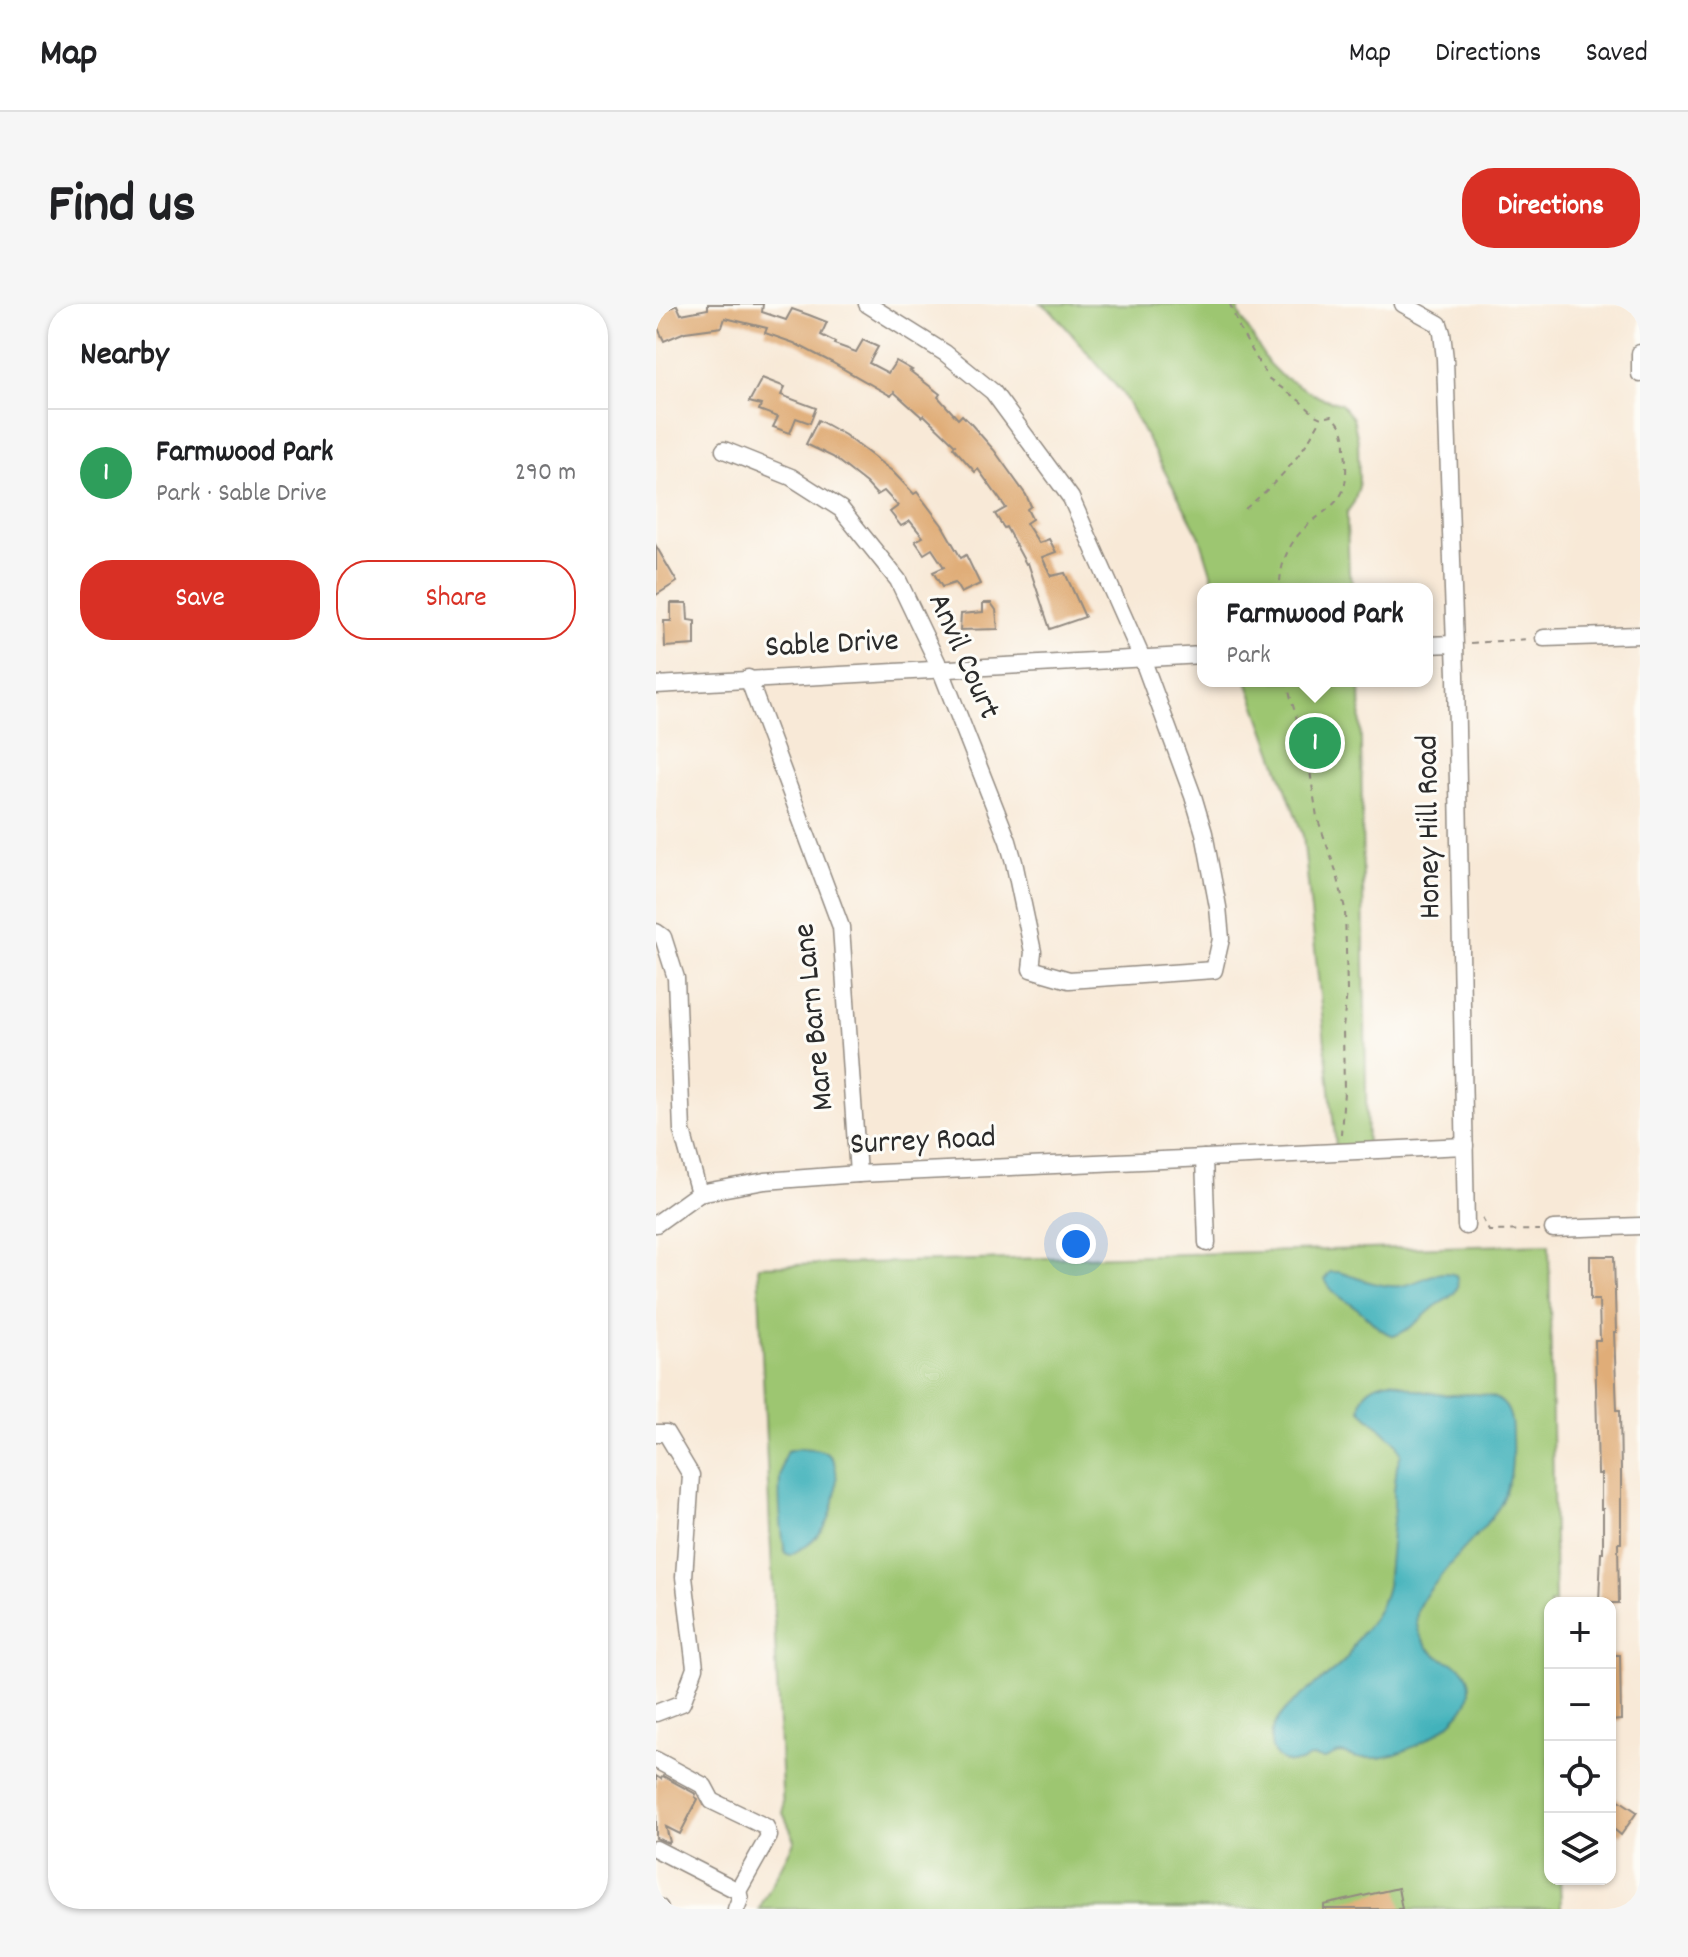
<!DOCTYPE html>
<html lang="en">
<head>
<meta charset="utf-8">
<style>
	:root { --surface:#fff; --page:#f6f6f6; --text:#202124; --muted:#757577; --line:#e0e0e0; --accent:#d93025 }
	body { margin:0; font-family:Dekko,sans-serif; background:var(--page); color:var(--text) }
	.controls { position:absolute; right:24px; bottom:24px; display:grid; overflow:hidden; border-radius:16px; box-shadow:0 2px 6px #0004 }
	.controls button { width:72px; height:72px; display:grid; place-items:center; padding:0; border:0; border-bottom:2px solid var(--line); background:var(--surface); color:var(--text); font:40px sans-serif }
	.you { position:absolute; left:420px; top:940px; width:28px; height:28px; margin:-20px; border:6px solid #fff; border-radius:50%; background:#1a73e8; box-shadow:0 0 0 12px #1a73e833 }
	.badge { display:grid; place-items:center; width:52px; height:52px; border-radius:50%; background:var(--accent); color:#fff; font-size:26px; font-weight:700 }
	.pin { position:absolute; translate:-50% -50%; border:4px solid #fff; box-shadow:0 2px 8px #0006 }
	.popup { position:absolute; left:541px; top:279px; width:236px; height:104px; box-sizing:border-box; display:grid; place-content:center; border-radius:16px; background:var(--surface); filter:drop-shadow(0 2px 6px #0005); font-size:26px; white-space:nowrap; color:var(--muted) }
	.popup b { font-size:30px; color:var(--text) }
	.popup::after { content:''; position:absolute; left:50%; top:100%; margin-left:-16px; border:16px solid transparent; border-top-color:var(--surface) }
	.list { margin:0; padding:0; list-style:none }
	h2 { display:flex; justify-content:space-between; align-items:center; height:104px; margin:0; padding:0 32px; font-size:34px }
	h2 small { font-size:26px; font-weight:400; color:var(--muted) }
	.list li { display:grid; grid-template-columns:52px 1fr auto; gap:24px; align-items:center; box-sizing:border-box; height:128px; padding:0 32px; border-top:2px solid var(--line) }
	.list b { display:block; font-size:30px; white-space:nowrap }
	.list p { margin:0; font-size:26px; white-space:nowrap; color:var(--muted) }
	.list em { font-size:26px; font-style:normal; color:var(--muted) }
	.actions { display:flex; gap:16px; padding:24px 32px }
	.actions a { flex:1; padding:18px 0; border:2px solid var(--accent); border-radius:32px; text-align:center; font-size:28px; color:var(--accent) }
	.actions .main { background:var(--accent); color:#fff }
	.icon { flex:none; width:44px; height:44px; fill:none; stroke:currentColor; stroke-width:2; stroke-linecap:round; stroke-linejoin:round }
	.map { position:relative; flex:none; width:984px; height:1605px; overflow:hidden; border-radius:32px }
	header { display:flex; align-items:center; gap:48px; box-sizing:border-box; height:112px; padding:0 40px; background:var(--surface); border-bottom:2px solid var(--line) }
	header strong { font-size:38px }
	nav { display:flex; gap:44px; margin-inline-start:auto; font-size:28px }
	.intro { display:flex; align-items:center; justify-content:space-between; box-sizing:border-box; height:192px; padding:0 48px }
	h1 { margin:0; font-size:56px }
	.button { padding:20px 36px; border-radius:32px; background:var(--accent); color:#fff; font-size:28px; font-weight:700 }
	main { display:flex; gap:48px; padding:0 48px }
	aside { flex:1; background:var(--surface); border-radius:32px; box-shadow:0 2px 6px #0004 }
	.map>svg:first-child { display:block }
	.green { fill:#9dc671; stroke:#64784e; stroke-width:2 }
	.water { fill:#42b2bb; stroke:#366e73; stroke-width:2 }
	.building { fill:#e0ad78 }
	.lines { fill:none; stroke-linecap:round; stroke-linejoin:round }
	.minor-casing { stroke:#928a81; stroke-width:19 }
	.major-casing { stroke:#928a81; stroke-width:23 }
	.path { stroke:#928a81; stroke-width:2; stroke-dasharray:6 6; stroke-linecap:butt }
	.minor { stroke:#fff; stroke-width:16 }
	.major { stroke:#fff; stroke-width:20 }
	.labels { text-anchor:middle; dominant-baseline:central; stroke-width:6; stroke-linejoin:round; paint-order:stroke }
	.street-label { font-size:32px; fill:#2b2b2b; stroke:#fdfcf7 }
</style>
</head>
<body>
<header>
<strong>Map</strong>
<nav><a>Map</a><a>Directions</a><a>Saved</a></nav>
</header>
<div class="intro"><h1>Find us</h1><a class="button">Directions</a></div>
<main>
<aside>
<h2>Nearby<small></small></h2>
<ul class="list">
<li><span class="badge" style="background:#2e9e5b">1</span><div><b>Farmwood Park</b><p>Park · Sable Drive</p></div><em>290 m</em></li>
</ul>
<div class="actions"><a class="main">Save</a><a>Share</a></div>
</aside>
<div class="map">
<svg width="984" height="1605" viewBox="0 0 984 1605">
	<rect width="100%" height="100%" fill="#fdfcf7"/>
	<filter id="ink" filterUnits="userSpaceOnUse"><feTurbulence type="fractalNoise" baseFrequency=".0125" numOctaves="2"/><feDisplacementMap in="SourceGraphic" scale="16" xChannelSelector="R" yChannelSelector="G"/><feConvolveMatrix kernelMatrix="1 2 1 2 8 2 1 2 1" color-interpolation-filters="sRGB"/></filter>
	<filter id="wash" filterUnits="userSpaceOnUse"><feTurbulence type="fractalNoise" baseFrequency=".006" numOctaves="4" result="noise"/><feDisplacementMap in="SourceGraphic" scale="32" xChannelSelector="R" yChannelSelector="G"/><feGaussianBlur stdDeviation="1.8" result="paint"/><feColorMatrix in="noise" values="0 0 0 0 0 0 0 0 0 0 0 0 0 0 0 0 0 1.4 0 .05"/><feComposite in="paint" operator="in"/></filter>
	<g filter="url(#wash)">
		<rect width="100%" height="100%" fill="#f8e9d7"/>
		<!-- green -->
		<g class="green">
			<path d="M386,0H582L583,10L612,59L624,71L663,93L685,100L697,114L702,137L703,182L698,198L691,208V220L693,269L700,285H560L544,233L467,90L396,7Z"/>
			<path d="M591,377H704L711,850L681,852L647,532Z"/>
			<path d="M893,940L899,1299H894V1575H904L905,1605H103L139,1536L127,1509L102,962Z"/>
		</g>
		<!-- water -->
		<g class="water">
			<path d="M674,968H682C701,973 724,984 744,982C765,980 779,963 800,971C802,978 803,984 797,990C792,996 782,999 776,1005C764,1015 753,1027 738,1032C722,1027 714,1015 702,1005C690,996 675,990 669,975Z"/>
			<path d="M735,1077C741,1078 746,1081 752,1083C763,1088 776,1089 788,1091C803,1092 821,1087 836,1093C854,1099 856,1115 856,1132C857,1156 856,1182 843,1203C825,1230 799,1251 781,1277C775,1285 767,1293 763,1302C755,1321 768,1345 785,1354C791,1357 801,1360 806,1364C814,1371 815,1384 813,1393C806,1420 748,1453 721,1454C715,1454 708,1454 703,1454C697,1454 691,1450 685,1449C678,1449 675,1454 668,1455C664,1455 660,1453 656,1453C646,1454 654,1455 645,1458C630,1462 616,1454 615,1438C612,1404 671,1378 690,1355C695,1349 697,1340 702,1334C717,1316 725,1306 731,1282L738,1207V1187L741,1162L745,1150L741,1139L705,1106C703,1087 719,1079 735,1077Z"/>
			<path d="M144,1144C154,1145 166,1144 174,1152C187,1166 178,1209 168,1224C160,1236 147,1244 134,1251L129,1249C125,1224 118,1169 131,1147Z"/>
		</g>
		<g id="blocks">
			<!-- building -->
			<g class="building">
				<path d="M52,0H107L106,8L130,16L136,5L153,11L171,18L165,31L179,38L178,40L200,48L207,36L222,43L213,59L232,69L240,57L256,66L254,67L284,90L282,93L302,115L306,111L315,120L338,146L370,191L375,202L371,205L376,215L370,219L383,239L393,235L400,248L386,253L395,272L409,269L429,313L394,325L372,259L370,260L350,223L348,224L339,210L350,204L322,165L319,168L297,143L299,141L268,111L266,113L238,88L235,92L175,58L138,39L109,29L111,24L69,14L66,23L29,28L8,37L0,20V10L21,1L25,10L52,5Z"/>
				<path d="M106,74L129,83L125,91L160,104L154,119L140,114L134,129L117,123L122,113L103,106L105,101L93,98Z"/>
				<path d="M162,116L189,131L236,167L258,190L261,188L286,221L305,254L310,251L324,280L305,289L299,279L286,283L277,268L288,263L276,245L268,250L259,237L267,233L254,217L245,222L234,208L242,202L228,187L221,191L210,179L177,153L150,140Z"/>
				<path d="M0,242L21,278L0,291Z"/>
				<path d="M15,299H31L32,316L39,317V341L9,343L8,317H15Z"/>
				<path d="M327,299H335L340,306L342,325L304,326L305,310L327,308Z"/>
				<path d="M934,952H958L960,1028H958L961,1106H964L965,1169V1239H962L963,1299H943L945,1248H947V1205H945V1170H942L939,1036H944L943,996H934Z"/>
				<path d="M954,1351H964L965,1416L954,1417Z"/>
				<path d="M0,1472L5,1475L7,1472L40,1490L39,1493L42,1495L24,1530L10,1523L14,1538L12,1539L0,1534Z"/>
				<path d="M954,1490L981,1508L965,1531L954,1522Z"/>
				<path d="M742,1584L746,1605H668V1601Z"/>
			</g>
		</g>
	</g>
	<g filter="url(#ink)">
		<use href="#blocks" fill-opacity="0" stroke="#928a81" stroke-width="2"/>
		<g class="lines">
			<defs>
				<g id="minor">
					<path d="M747,0L783,20L786,29L789,55L800,371L810,922"/>
					<path d="M984,49V70"/>
					<path d="M68,146L135,173L185,205L242,276L284,364L352,537L358,558L377,648L375,665L413,676L558,666L565,635L562,603L548,529L537,492L486,354L415,194L337,88L289,49L211,0"/>
					<path d="M888,334L984,331"/>
					<path d="M771,341L798,340"/>
					<path d="M92,374L185,623L202,870"/>
					<path d="M0,381L547,351"/>
					<path d="M0,628L7,633L20,674L26,827L43,889"/>
					<path d="M548,854L551,939"/>
					<path d="M0,920L43,889L109,877L202,870L809,842"/>
					<path d="M897,925L984,922"/>
					<path d="M0,1129H10L35,1171L28,1273L39,1364L26,1399L0,1409"/>
					<path d="M0,1456L48,1482L56,1497L110,1523L113,1532L82,1587"/>
					<path d="M0,1545L82,1587L84,1595L80,1605"/>
				</g>
				<path id="major" d="M0,1604L2,1605"/>
			</defs>
			<!-- minor casing -->
			<use href="#minor" class="minor-casing"/>
			<!-- major casing -->
			<use href="#major" class="major-casing"/>
			<!-- path -->
			<g class="path">
				<path d="M574,0L583,24L612,74L644,97L659,111L665,114L676,112C687,122 689,131 689,145C690,158 692,177 686,189C679,202 665,210 654,219C634,236 623,259 624,285"/>
				<path d="M589,205C623,177 644,154 665,115"/>
				<path d="M815,339L873,335"/>
				<path d="M630,377L652,454L661,513L681,570L689,605L691,687L687,724L688,788L685,830"/>
				<path d="M826,914L833,927L884,926"/>
			</g>
			<!-- minor -->
			<use href="#minor" class="minor"/>
			<!-- major -->
			<use href="#major" class="major"/>
		</g>
	</g>
	<g class="labels">
		<!-- street labels -->
		<g class="street-label">
			<text transform="translate(176 342) rotate(-3)">Sable Drive</text>
			<text transform="translate(306 353) rotate(66)">Anvil Court</text>
			<text transform="translate(775 523) rotate(-91)">Honey Hill Road</text>
			<text transform="translate(160 713) rotate(-96)">Mare Barn Lane</text>
			<text transform="translate(267 839) rotate(-3)">Surrey Road</text>
		</g>
	</g>
</svg>
<div class="controls">
<button>+</button>
<button>−</button>
<button><svg class="icon" aria-label="locate" viewBox="0 0 24 24"><circle cx="12" cy="12" r="6"/><path d="M12 2v4M12 18v4M2 12h4M18 12h4"/></svg></button>
<button><svg class="icon" aria-label="layers" viewBox="0 0 24 24"><path d="M12 4l9 5-9 5-9-5zM3 14l9 5 9-5"/></svg></button>
</div>
<div class="you"></div>
<div class="pin badge" style="left:659px;top:439px;background:#2e9e5b">1</div>
<div class="popup"><b>Farmwood Park</b>Park</div>
</div>
</main>
</body>
</html>
